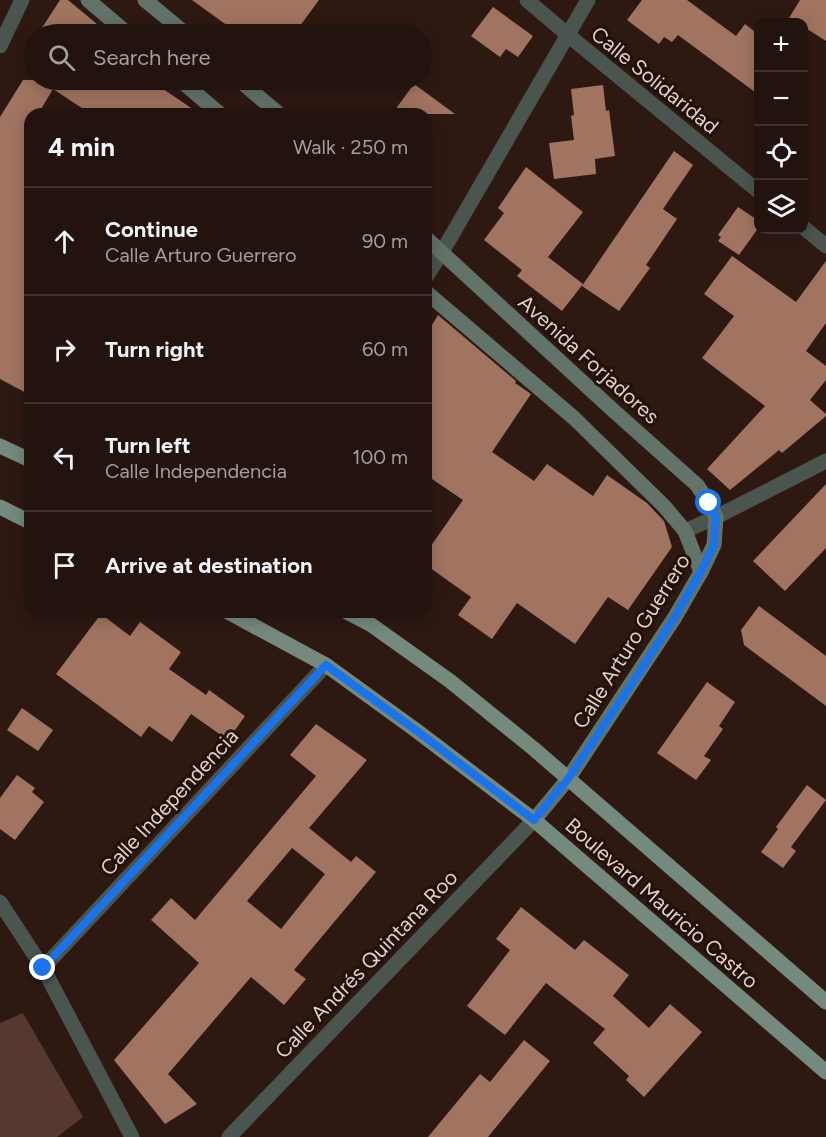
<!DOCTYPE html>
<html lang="en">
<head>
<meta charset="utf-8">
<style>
	:root { --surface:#22130e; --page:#2a1c17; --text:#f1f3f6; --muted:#a29e9e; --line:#3f322e }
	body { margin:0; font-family:Figtree,sans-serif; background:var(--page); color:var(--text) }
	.controls { position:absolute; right:18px; top:18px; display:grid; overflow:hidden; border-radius:12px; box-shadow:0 3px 15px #0003 }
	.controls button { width:54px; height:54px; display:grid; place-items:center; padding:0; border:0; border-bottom:2px solid var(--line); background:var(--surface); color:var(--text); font:30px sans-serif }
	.stop { position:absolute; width:18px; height:18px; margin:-14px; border:4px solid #1a73e8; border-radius:50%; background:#fff }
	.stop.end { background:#1a73e8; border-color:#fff; box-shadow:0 2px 6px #0008 }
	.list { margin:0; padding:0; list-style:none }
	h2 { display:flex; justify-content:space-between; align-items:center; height:78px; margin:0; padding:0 24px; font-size:26px }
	h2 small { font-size:20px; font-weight:400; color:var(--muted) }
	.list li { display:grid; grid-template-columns:39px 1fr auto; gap:18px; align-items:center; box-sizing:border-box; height:108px; padding:0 24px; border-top:2px solid var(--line) }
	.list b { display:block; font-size:22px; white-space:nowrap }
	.list p { margin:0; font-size:20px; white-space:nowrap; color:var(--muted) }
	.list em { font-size:20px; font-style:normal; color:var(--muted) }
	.icon { flex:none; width:33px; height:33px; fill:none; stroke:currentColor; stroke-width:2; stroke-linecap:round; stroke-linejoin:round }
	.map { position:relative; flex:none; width:826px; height:1137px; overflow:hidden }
	.search { position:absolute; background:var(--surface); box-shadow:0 3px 15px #0003; left:24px; top:24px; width:408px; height:66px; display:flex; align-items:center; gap:15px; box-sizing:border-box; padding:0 21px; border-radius:33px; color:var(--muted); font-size:22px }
	.panel { position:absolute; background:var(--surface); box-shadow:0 3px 15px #0003; left:24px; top:108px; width:408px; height:510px; border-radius:18px }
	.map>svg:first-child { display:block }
	.green { fill:#55392f }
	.building { fill:#a07461; fill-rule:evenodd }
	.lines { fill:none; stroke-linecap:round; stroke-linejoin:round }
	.minor { stroke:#4a554f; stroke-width:15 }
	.tertiary { stroke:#4a554f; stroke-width:15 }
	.secondary { stroke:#62736a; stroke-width:15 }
	.primary { stroke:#748a7e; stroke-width:15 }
	.route { stroke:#1a73e8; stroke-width:8 }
	.labels { text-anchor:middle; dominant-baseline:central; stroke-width:6; stroke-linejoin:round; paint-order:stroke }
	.street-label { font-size:21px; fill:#dfd0cb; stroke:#231009 }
</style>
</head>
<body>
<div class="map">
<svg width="826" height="1137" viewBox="0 0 826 1137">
	<rect width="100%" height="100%" fill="#2e1912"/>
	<!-- green -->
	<path class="green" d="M23,1013L83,1117L57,1137H0V1023Z"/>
	<!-- building -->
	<g class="building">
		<path d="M60,0H68L109,34H38Z"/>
		<path d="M192,0H319L294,34H239Z"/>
		<path d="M642,0H687L736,36L745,24L759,35V95L678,35L672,42L664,37L659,44L627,20Z"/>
		<path d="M800,0H826V41L804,27V22H797L789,18Z"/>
		<path d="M493,7L533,36L518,57L506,49L500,57L471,36Z"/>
		<path d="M23,80H150L200,114H91L53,89L38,114H30V395L0,379V117Z"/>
		<path d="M414,84L455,114H392Z"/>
		<path d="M603,85L606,111L609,110L615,156L595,159L596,174L554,179L549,143L574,140L571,116L574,115L571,89Z"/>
		<path d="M674,151L693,165L663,209L677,219L646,265L650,268L619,311L582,286Z"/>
		<path d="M526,167L583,212L548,257L583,284L562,311L517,276L522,270L484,240L504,213L498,208Z"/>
		<path d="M738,207L759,221V227L739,255L718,241L721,237L718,235Z"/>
		<path d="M732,256L796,302L826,261V323L806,351L826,366V380L810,400L826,414V416L782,453L779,450L730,490L707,469L765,406L702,358L734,316L704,294Z"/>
		<path d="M438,315L516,381L515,383L531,394L492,452L534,481L547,464L593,496L607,475L647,503L664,521L672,547L628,610L608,597L575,644L517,603L492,639L458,615L471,597L426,565V553L463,500L426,475V335Z"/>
		<path d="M826,484V548L785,591L753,561Z"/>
		<path d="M759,606L826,656V706L744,645L741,630Z"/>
		<path d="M101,614L130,636L140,622L181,652L169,669L206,695L209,690L245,716L228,740L191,714L172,742L149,726L141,737L56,674Z"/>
		<path d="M707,682L735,702L719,726L723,729L704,756L711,760L696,780L657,753Z"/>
		<path d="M22,708L53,730L38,751L7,730Z"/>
		<path d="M316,724L367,760L309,828L351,862L356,856L376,872L294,970L306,979L284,1005L251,977L168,1074L197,1104L165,1124L114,1060L199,963L151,920L171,898L195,920L316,776L290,755ZM292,848L325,874L281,929L247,901Z"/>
		<path d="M17,775L35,788L32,792L44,802L15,840L0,829V798Z"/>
		<path d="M807,785L826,800L791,847L796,851L783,868L761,852L778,829L776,827Z"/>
		<path d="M521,907L575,950L584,940L629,975L613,996L649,1028L670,1004L702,1032L644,1097L626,1080L629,1076L593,1043L605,1029L546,983L505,1035L467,1006L510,950L496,939Z"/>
		<path d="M524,1040L550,1061L488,1137H428L480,1074L490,1082Z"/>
	</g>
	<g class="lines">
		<!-- minor -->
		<g class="minor">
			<path d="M527,0L568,35L758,191"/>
			<path d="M804,228L826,246"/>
			<path d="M426,277L442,252L588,0"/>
			<path d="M685,531L716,517L826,461"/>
			<path d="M0,902L43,968L132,1137"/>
			<path d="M43,968L326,665"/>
			<path d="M229,1137L534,820"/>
		</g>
		<!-- tertiary -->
		<path class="tertiary" d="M0,46L22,0"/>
		<!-- secondary -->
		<g class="secondary">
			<path d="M88,0L128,34"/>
			<path d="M145,0L186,34"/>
			<path d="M180,80L220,114"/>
			<path d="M239,80L279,114"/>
			<path d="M426,238L615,412L697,485L709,503L716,517L714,545L701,572L675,617L568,779L534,820"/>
			<path d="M426,292L574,418L664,506L685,531L701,572"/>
		</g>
		<!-- primary -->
		<g class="primary">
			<path d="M0,446L30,460"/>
			<path d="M0,507L30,522"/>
			<path d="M228,612L326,665L417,731L534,820L826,1072"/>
			<path d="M347,612L370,624L450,681L534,749L826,1002"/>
		</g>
	</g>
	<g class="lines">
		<!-- route -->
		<path class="route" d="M43,968L326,665L417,731L534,820L568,779L637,676L675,617L701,572L714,545L716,517L709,503"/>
	</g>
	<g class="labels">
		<!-- street labels -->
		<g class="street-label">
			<text transform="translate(655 80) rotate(39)">Calle Solidaridad</text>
			<text transform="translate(589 359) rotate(42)">Avenida Forjadores</text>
			<text transform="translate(631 641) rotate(-58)">Calle Arturo Guerrero</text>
			<text transform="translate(169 802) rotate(-47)">Calle Independencia</text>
			<text transform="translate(662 903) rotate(41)">Boulevard Mauricio Castro</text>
			<text transform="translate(366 964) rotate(-46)">Calle Andrés Quintana Roo</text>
		</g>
	</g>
</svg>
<div class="controls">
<button>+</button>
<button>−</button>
<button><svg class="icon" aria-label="locate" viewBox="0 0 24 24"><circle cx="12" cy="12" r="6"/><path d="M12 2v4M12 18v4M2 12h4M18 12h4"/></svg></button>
<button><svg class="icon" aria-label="layers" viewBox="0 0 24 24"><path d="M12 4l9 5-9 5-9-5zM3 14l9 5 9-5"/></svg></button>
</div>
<div class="stop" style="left:709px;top:503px"></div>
<div class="stop end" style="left:43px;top:968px"></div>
<div class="search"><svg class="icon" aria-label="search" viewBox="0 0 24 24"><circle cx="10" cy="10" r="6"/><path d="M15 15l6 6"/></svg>Search here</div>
<section class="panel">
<h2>4 min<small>Walk · 250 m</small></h2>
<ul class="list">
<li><svg class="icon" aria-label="ahead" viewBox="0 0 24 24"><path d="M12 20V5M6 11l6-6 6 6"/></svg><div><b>Continue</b><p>Calle Arturo Guerrero</p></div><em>90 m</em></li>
<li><svg class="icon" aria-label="right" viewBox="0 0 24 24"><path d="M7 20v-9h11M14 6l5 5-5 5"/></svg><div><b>Turn right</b></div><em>60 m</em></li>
<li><svg class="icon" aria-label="left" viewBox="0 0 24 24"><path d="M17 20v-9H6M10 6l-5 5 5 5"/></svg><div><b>Turn left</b><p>Calle Independencia</p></div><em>100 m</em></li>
<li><svg class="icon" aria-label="arrive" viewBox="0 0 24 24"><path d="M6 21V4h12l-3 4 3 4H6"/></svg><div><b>Arrive at destination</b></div></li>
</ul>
</section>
</div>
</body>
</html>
